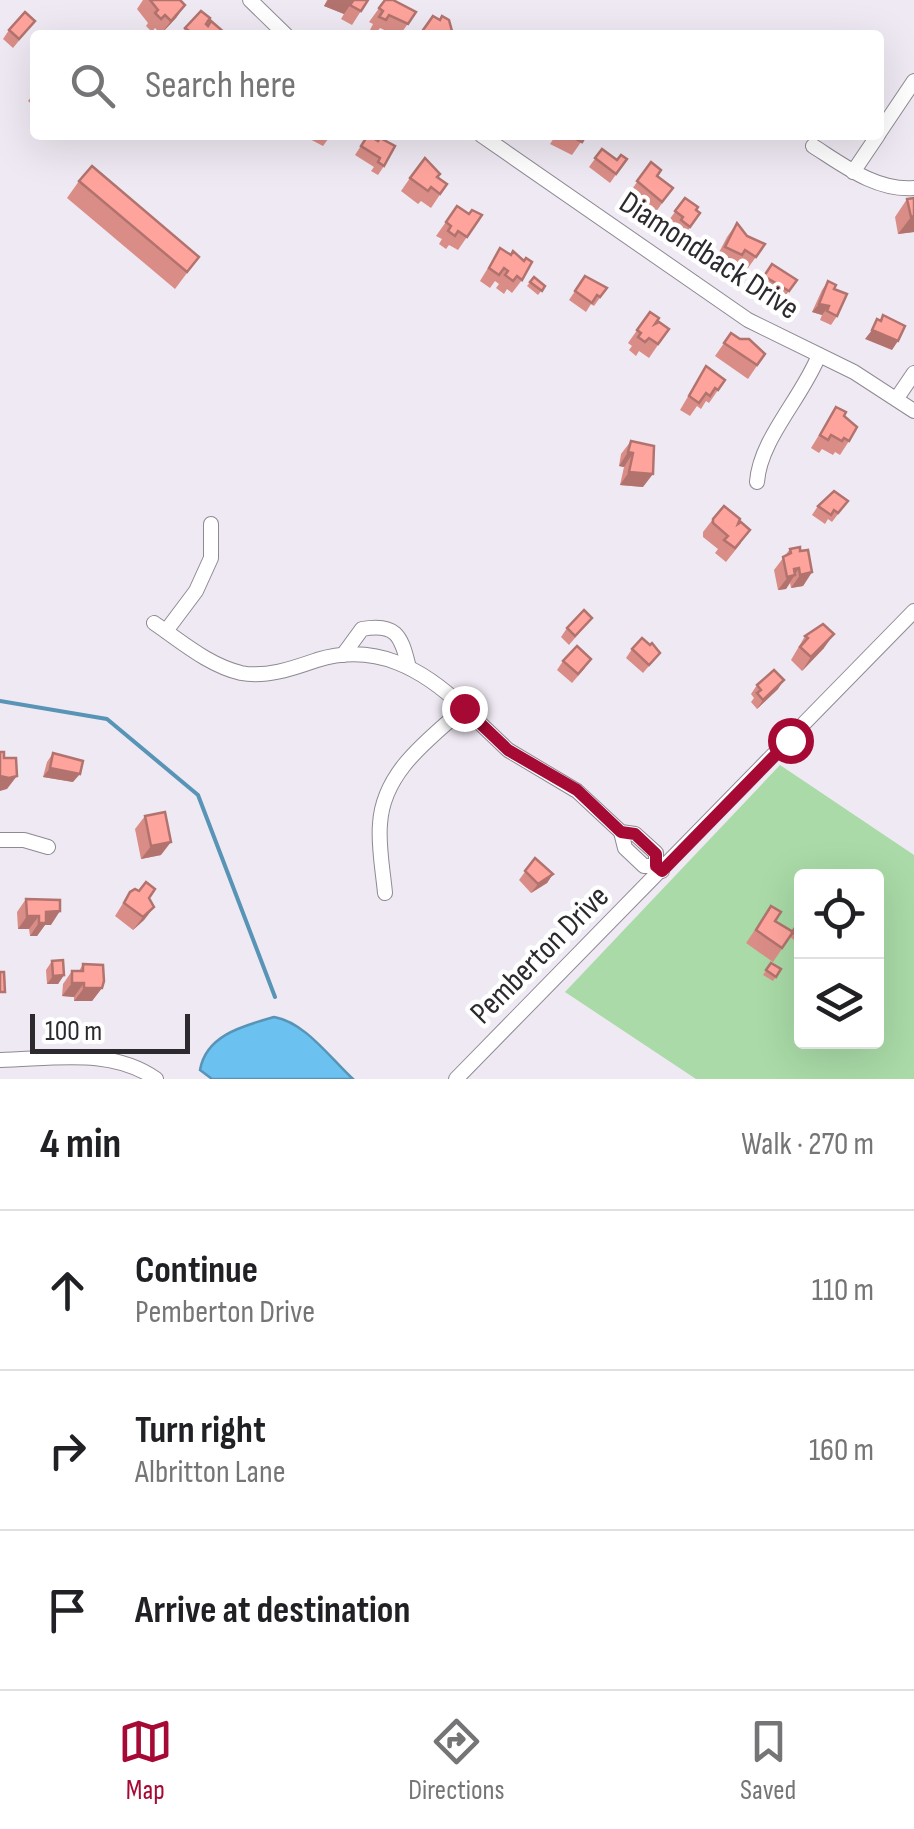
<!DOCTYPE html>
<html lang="en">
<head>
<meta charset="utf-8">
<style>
	:root { --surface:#fff; --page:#f2f2f2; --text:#202124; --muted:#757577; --line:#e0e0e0; --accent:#a50934 }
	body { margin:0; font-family:"Sofia Sans Condensed",sans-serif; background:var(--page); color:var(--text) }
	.controls { position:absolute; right:30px; bottom:30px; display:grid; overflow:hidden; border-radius:10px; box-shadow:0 10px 40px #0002 }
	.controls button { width:90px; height:90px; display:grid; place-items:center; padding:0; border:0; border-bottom:2px solid var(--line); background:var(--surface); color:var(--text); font:50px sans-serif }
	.scale { position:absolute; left:30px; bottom:25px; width:160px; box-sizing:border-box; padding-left:10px; border:5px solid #2c2a2e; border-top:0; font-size:28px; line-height:35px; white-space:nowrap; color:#2c2a2e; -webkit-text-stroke:8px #fff; paint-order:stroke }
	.stop { position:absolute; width:30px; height:30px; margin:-22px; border:8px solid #a50934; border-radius:50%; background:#fff }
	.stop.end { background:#a50934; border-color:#fff; box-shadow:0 2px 10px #0008 }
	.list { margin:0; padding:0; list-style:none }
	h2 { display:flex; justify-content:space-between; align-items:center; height:130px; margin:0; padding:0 40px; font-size:42px }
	h2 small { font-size:32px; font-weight:400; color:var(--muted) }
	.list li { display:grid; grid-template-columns:65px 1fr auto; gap:30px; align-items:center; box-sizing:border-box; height:160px; padding:0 40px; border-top:2px solid var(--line) }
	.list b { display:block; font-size:38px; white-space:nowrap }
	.list p { margin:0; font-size:32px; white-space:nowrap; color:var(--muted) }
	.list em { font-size:32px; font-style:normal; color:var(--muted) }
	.icon { flex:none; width:55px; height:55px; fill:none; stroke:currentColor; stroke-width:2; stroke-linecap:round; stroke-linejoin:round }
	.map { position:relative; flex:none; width:914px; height:1079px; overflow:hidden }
	.search { position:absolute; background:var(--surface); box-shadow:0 10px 40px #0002; left:30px; right:30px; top:30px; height:110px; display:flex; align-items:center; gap:25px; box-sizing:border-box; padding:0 35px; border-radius:10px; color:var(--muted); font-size:38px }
	.sheet { height:610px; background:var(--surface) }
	nav { display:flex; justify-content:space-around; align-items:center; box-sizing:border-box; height:140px; border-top:2px solid var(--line); background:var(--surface); font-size:28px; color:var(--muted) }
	nav a { display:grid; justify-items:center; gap:5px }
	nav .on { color:var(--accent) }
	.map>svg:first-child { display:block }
	.green { fill:#a9daa7; fill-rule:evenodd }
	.water { fill:#6bc1f0; stroke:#5894b6; stroke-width:2.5 }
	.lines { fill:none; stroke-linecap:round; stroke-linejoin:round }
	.stream { stroke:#5894b6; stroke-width:4 }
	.minor-casing { stroke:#8f8993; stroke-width:16 }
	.minor { stroke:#fff; stroke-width:14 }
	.wall { fill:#da8d87 }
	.shaded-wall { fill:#b2736e }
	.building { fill:#fea49d; stroke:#b2736e; stroke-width:2.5 }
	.route { stroke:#a50934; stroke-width:12 }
	.labels { text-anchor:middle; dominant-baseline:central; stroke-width:9; stroke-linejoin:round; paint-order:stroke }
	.street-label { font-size:32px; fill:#2c2a2e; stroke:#fff }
</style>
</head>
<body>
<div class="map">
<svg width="914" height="1079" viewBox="0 0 914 1079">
	<rect width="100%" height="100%" fill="#efe9f3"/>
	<!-- green -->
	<path class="green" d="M780,765L914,855V1079H696L565,992ZM802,876H876V1042H802Z"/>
	<!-- water -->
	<path class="water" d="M274,1017C305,1022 331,1059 353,1079H212L200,1070C206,1035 243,1026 274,1017Z"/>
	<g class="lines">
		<!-- stream -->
		<path class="stream" d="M0,701L107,719L198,795L275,997"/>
		<defs>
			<g id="minor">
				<path d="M250,0L286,35"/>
				<path d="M879,133L914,81"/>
				<path d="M481,135L748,320L854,372L914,411"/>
				<path d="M813,146C843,165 876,191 914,188"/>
				<path d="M853,172L878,135"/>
				<path d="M897,398L914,373"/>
				<path d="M757,482C760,439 802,398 819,355"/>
				<path d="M154,623C182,642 208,665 241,673C266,678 294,668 317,660C376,642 423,669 464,708C428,740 383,772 380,824C378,846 383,871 385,893"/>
				<path d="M166,631L196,591L211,558V524"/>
				<path d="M343,655L362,629C395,623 401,635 408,664"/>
				<path d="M464,708L508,750L577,791L621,832L635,834L656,853V866"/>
				<path d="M621,832L625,848L644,866H656L662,871"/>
				<path d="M0,840H24L48,847"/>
				<path d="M0,1060C52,1059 111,1047 156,1079"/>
				<path d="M456,1079L914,611"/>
			</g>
		</defs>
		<!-- minor casing -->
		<use href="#minor" class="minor-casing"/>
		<!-- minor -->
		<use href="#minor" class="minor"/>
	</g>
	<!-- wall -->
	<g class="wall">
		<path d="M143,0H180L185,5L176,18L161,34L155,28L152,32L146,26L148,23L137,9Z"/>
		<path d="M327,0H368L352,25L341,19L344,14L324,6Z"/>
		<path d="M385,0L416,12L400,35H395L380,28L376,33L370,30L373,24L369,22Z"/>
		<path d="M35,21L13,48L3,39L9,30Z"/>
		<path d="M206,24L223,35H181L185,28Z"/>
		<path d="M35,92V107L28,101Z"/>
		<path d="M302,135H331L323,146Z"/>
		<path d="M368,135L384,166L378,175L371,171L374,167L355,155Z"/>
		<path d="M556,135H586L572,155L550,144Z"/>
		<path d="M602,149L617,160L627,159L610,183L589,167Z"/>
		<path d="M651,162L657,176L673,188L653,216L628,195Z"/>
		<path d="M437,177L447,184L431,208L421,201L418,204L401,191L410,178Z"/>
		<path d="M79,181L199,257L175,289L67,198Z"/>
		<path d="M685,198L700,213L684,236L674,229L677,226L669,220Z"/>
		<path d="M907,199L914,232L898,234L895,217Z"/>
		<path d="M457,206L469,214L482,215L458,250L449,245L446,249L439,244L442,239L436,236Z"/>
		<path d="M737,223L747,236L765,244L746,271L736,263L733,268L715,260L727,237Z"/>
		<path d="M500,248L522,280L512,293L507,289L504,294L496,288L499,284L495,281L490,288L480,281Z"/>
		<path d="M772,264L797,280L783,299L758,285Z"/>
		<path d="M585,276L607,288L594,306L591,304L586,312L569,300Z"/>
		<path d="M534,277L545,286L538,295L527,286Z"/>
		<path d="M828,281L834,289L837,316L831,325L820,320L822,315L812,312L822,290Z"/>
		<path d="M650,312L655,324L669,329L649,358L639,351L636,356L629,350L632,346L628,343Z"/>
		<path d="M731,333L765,354L748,379L715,356Z"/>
		<path d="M706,366L725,380L709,403L706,401L701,409L697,406L690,416L680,410Z"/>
		<path d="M836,407L844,416L849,441L840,455L835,452L833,455L822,449L819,453L811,448Z"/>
		<path d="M631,441L643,487L620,485L624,467L619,466L621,454Z"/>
		<path d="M848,501L832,522L828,519L825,524L812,515L818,506Z"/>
		<path d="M713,519L741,543L726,562L715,553L718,549L703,537V532Z"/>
		<path d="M790,549L800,551L812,572L803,586L791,588L790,583L786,589L778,590L774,570Z"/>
		<path d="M592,618L569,645L561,637L567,628Z"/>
		<path d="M805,636L824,648L802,671L791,660Z"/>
		<path d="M632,649L660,653L643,673L626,658Z"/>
		<path d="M563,661L585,668L572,683L557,670Z"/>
		<path d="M757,685L778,689L757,709L751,702L754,698L751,694Z"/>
		<path d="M53,753L73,782L43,777L47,762Z"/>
		<path d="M145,816L161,855L141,859L135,829Z"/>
		<path d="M535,858L553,874L547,883L531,893L519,880Z"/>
		<path d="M130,892L149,899L154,907L144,920L133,930L115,916Z"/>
		<path d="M26,899L51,925H45L37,936H30L29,929H18L17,912Z"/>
		<path d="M771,906L775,921L802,938L798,943L790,937L773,962L746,943Z"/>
		<path d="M52,961L64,975L58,984H47L46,970Z"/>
		<path d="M771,963L781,969L773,981L763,975Z"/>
		<path d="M83,964L102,988L92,1001H74V997L62,996L63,984L72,971H79Z"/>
	</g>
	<!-- shaded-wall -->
	<g class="shaded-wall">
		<path d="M328,0H351L353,1L344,14L324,6Z"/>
		<path d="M185,5L176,18L161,34L171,21Z"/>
		<path d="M914,216V232L898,234L911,217Z"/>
		<path d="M819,304L829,306L822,315L812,312Z"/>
		<path d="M872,330L898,341L892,350L865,339Z"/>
		<path d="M628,452L633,453L624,467L619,466Z"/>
		<path d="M629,472L653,474L643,487L620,485Z"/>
		<path d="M799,568L786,589L778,590L794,569Z"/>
		<path d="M812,572L803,586L791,588L800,575Z"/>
		<path d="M834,634L824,648L802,671L811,657Z"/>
		<path d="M784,680L778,689L757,709L763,700Z"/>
		<path d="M50,768L80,774L73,782L43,777Z"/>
		<path d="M0,776H17L7,789L0,791Z"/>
		<path d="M171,842L161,855L141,859L151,846Z"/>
		<path d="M553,874L547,883L531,893L538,884Z"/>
		<path d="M154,907L144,920L133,930L143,917Z"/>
		<path d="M60,911L51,925H45L37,936H30L46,912Z"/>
		<path d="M27,916H39L29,929H18Z"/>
		<path d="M64,975L58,984H47L53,976Z"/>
		<path d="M72,983H84L74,997L62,996Z"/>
		<path d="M84,988H102L92,1001H74Z"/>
	</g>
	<!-- building -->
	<g class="building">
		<path d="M150,0H180L185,5L171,21L165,15L161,19L155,13L158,10Z"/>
		<path d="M351,0H368L361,11L350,5L353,1Z"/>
		<path d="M385,0H393L416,12L408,24L389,15L386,20L379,17L383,11L379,8Z"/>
		<path d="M201,11L210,18L206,24L208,26L211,21L225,33L223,35H195L185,28Z"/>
		<path d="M25,12L35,21L19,39L9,30Z"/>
		<path d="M433,16L440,20L442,16L449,20L452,31L457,35H424L421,33Z"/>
		<path d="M368,135L378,141L380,138L395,146L384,166L378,162L380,158L361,146Z"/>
		<path d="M568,135H586L582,142Z"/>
		<path d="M602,149L617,160L621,155L627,159L616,174L595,158Z"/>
		<path d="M425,158L440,174L437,177L447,184L440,194L431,187L428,191L410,178Z"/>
		<path d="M651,162L661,170L657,176L673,188L662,202L637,181Z"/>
		<path d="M92,166L199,257L187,272L79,181Z"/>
		<path d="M685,198L698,207L696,210L700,213L690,227L681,220L683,217L675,211Z"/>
		<path d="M914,198V216L911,217L907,199Z"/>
		<path d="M457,206L469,214L472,210L482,215L467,237L458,231L455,236L448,231L451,226L446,222Z"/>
		<path d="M737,223L747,236L765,244L756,257L745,250L742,255L725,247Z"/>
		<path d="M500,248L511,255L513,251L524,261L526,258L532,262L522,280L517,276L513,281L505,275L508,271L504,268L499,275L489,268Z"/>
		<path d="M772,264L797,280L789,291L764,276Z"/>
		<path d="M585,276L607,288L600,297L597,295L592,303L575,291Z"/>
		<path d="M534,277L545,286L542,291L530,282Z"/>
		<path d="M828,281L836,285L834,289L847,294L837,316L827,311L829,306L819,304Z"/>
		<path d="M650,312L659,318L655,324L659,322L669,329L658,344L649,338L645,342L638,337L641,333L637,330Z"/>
		<path d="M883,315L905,326L898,341L872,330L877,319L881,321Z"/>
		<path d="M731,333L740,339H749L765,354L757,365L724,343Z"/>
		<path d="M706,366L725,380L718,390L715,388L710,396L706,393L699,403L689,396Z"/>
		<path d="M836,407L846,412L844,416L857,427L849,441L844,438L842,441L831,435L828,440L820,435Z"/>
		<path d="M631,441L654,446L653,474L629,472L633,453L628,452Z"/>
		<path d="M834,491L848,501L838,513L834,510L831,515L818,506Z"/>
		<path d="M724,506L740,519L738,524L741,522L750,530L735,548L724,540L728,536L713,523V519Z"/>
		<path d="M800,547V551L808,550L812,572L800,575L799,568L794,569L795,575L787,577L783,557L791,553L790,549Z"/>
		<path d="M584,610L592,618L575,636L567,628Z"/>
		<path d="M823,624L834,634L811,657L800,647L808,638L805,636Z"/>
		<path d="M642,638L650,645L652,643L660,653L649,665L632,649Z"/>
		<path d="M577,646L591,659L578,674L563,661Z"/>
		<path d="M774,670L784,680L763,700L757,693L761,690L757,685Z"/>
		<path d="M0,752H4V758H16L17,776L9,778L0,776Z"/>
		<path d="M53,753L83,761L80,774L50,768Z"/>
		<path d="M165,812L171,842L151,846L145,816Z"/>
		<path d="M535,858L553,874L538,884L525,871Z"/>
		<path d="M146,882L155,889L149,898L154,907L143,917L124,903L130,892L135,889L139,891Z"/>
		<path d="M26,899L60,900V911L46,912V923H39V916H27Z"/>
		<path d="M771,906L781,912L775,921L793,932L782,948L756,930Z"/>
		<path d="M797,925L802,928L801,939L792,932Z"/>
		<path d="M63,960L64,975L53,976L52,961Z"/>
		<path d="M771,963L781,969L776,977L766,970Z"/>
		<path d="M83,964L103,965L104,981L102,988H84V983H72V971H83Z"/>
		<path d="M0,972H4L5,992H0Z"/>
	</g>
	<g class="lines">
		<!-- route -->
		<path class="route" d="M464,708L508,750L577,790L621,832L635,834L656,854V866L662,871L790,740"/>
	</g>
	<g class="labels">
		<!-- street labels -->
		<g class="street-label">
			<text transform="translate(709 256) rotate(33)">Diamondback Drive</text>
			<text transform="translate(540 955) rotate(-45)">Pemberton Drive</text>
		</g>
	</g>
</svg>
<div class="controls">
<button><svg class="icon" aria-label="locate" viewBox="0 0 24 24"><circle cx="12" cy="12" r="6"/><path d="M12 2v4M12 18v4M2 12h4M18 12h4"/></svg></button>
<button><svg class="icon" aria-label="layers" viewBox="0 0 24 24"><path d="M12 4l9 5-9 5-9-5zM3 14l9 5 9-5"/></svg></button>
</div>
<div class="scale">100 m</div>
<div class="stop" style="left:790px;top:740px"></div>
<div class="stop end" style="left:464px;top:708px"></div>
<div class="search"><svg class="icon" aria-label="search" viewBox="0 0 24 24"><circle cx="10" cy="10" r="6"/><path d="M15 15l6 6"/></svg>Search here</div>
</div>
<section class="sheet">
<h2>4 min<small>Walk · 270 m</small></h2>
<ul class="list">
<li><svg class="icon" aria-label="ahead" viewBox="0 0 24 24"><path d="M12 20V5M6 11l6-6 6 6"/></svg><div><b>Continue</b><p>Pemberton Drive</p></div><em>110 m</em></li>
<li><svg class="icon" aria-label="right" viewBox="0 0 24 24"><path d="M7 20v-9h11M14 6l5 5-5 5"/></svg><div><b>Turn right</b><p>Albritton Lane</p></div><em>160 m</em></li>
<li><svg class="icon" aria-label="arrive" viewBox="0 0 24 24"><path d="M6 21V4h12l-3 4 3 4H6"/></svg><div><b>Arrive at destination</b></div></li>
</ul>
</section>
<nav>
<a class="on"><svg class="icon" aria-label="map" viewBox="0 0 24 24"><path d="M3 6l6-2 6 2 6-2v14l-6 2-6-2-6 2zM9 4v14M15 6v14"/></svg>Map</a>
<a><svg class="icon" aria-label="directions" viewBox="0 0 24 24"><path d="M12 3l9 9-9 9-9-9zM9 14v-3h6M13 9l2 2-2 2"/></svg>Directions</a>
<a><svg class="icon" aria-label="saved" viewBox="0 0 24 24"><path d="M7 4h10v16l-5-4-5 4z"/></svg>Saved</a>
</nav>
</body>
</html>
